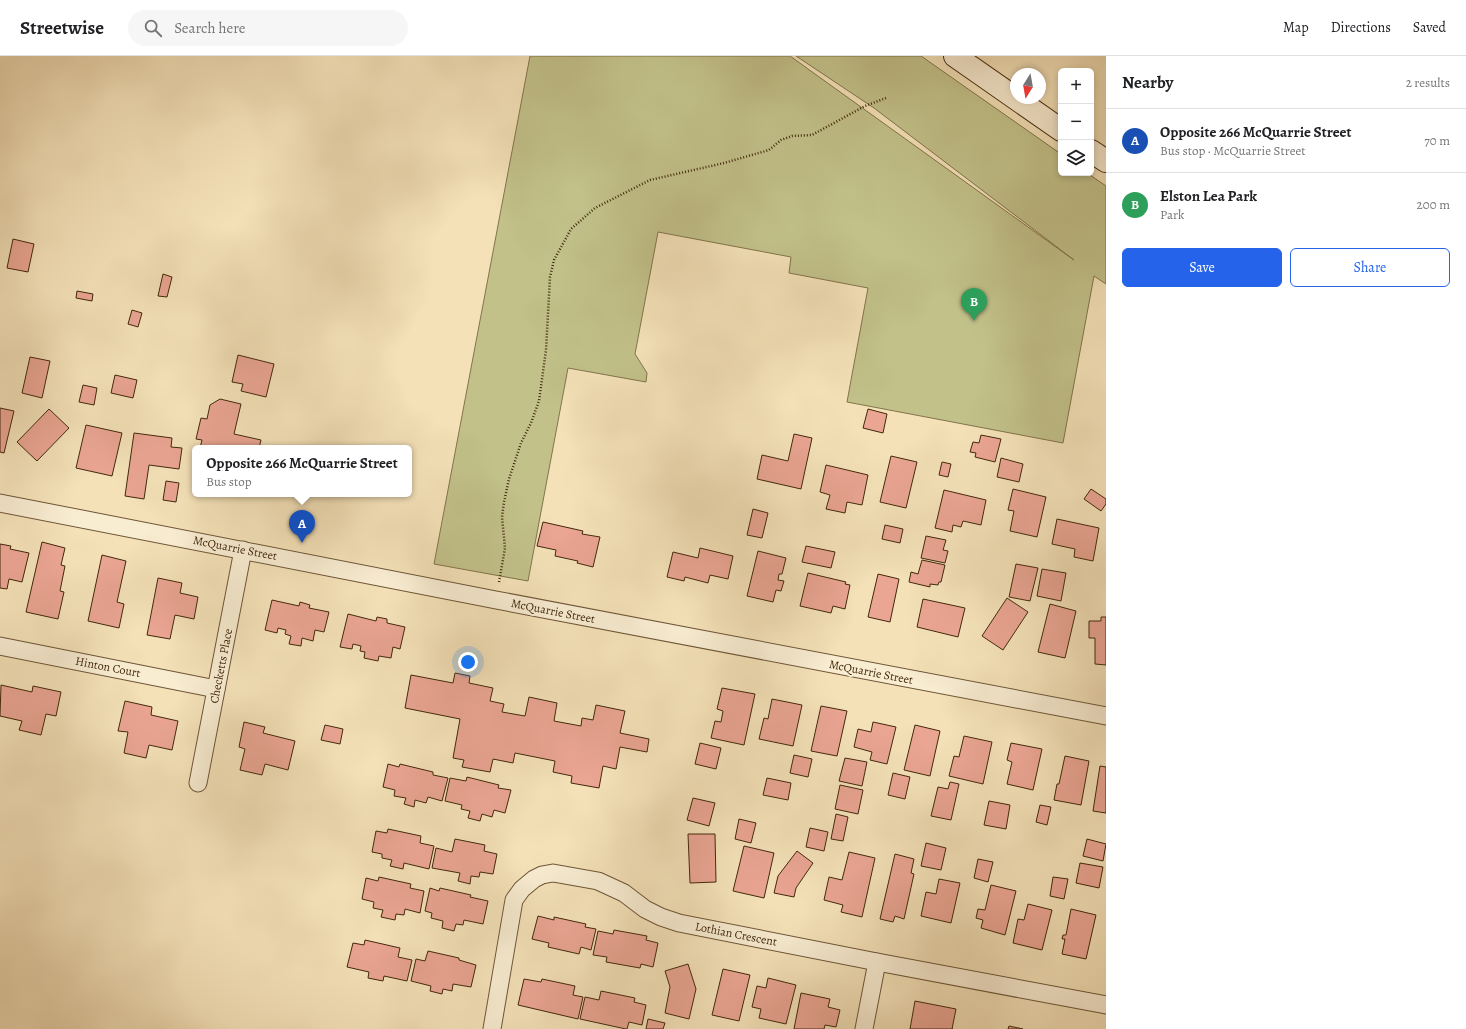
<!DOCTYPE html>
<html lang="en">
<head>
<meta charset="utf-8">
<style>
	:root { --surface:#fff; --page:#f6f6f6; --text:#202124; --muted:#757577; --line:#e0e0e0; --accent:#2563eb }
	body { margin:0; font-family:Alegreya,serif; background:var(--page); color:var(--text) }
	.controls { position:absolute; right:12px; top:12px; display:grid; overflow:hidden; border-radius:6px; box-shadow:0 2px 6px #0003 }
	.controls button { width:36px; height:36px; display:grid; place-items:center; padding:0; border:0; border-bottom:1px solid var(--line); background:var(--surface); color:var(--text); font:20px sans-serif }
	.compass { position:absolute; left:1010px; top:12px; width:36px; height:36px; border-radius:50%; background:var(--surface); box-shadow:0 2px 6px #0003; rotate:191deg }
	.you { position:absolute; left:468px; top:606px; width:14px; height:14px; margin:-10px; border:3px solid #fff; border-radius:50%; background:#1a73e8; box-shadow:0 0 0 6px #1a73e833 }
	.badge { display:grid; place-items:center; width:26px; height:26px; border-radius:50%; background:var(--accent); color:#fff; font-size:13px; font-weight:700 }
	.pin { position:absolute; translate:-50% -33px; filter:drop-shadow(0 1px 2px #0008) }
	.pin::after { content:''; position:absolute; top:21px; width:14px; height:12px; background:inherit; clip-path:polygon(0 0,100% 0,50% 100%) }
	.popup { position:absolute; left:192px; top:389px; width:220px; height:52px; box-sizing:border-box; display:grid; place-content:center; border-radius:6px; background:var(--surface); filter:drop-shadow(0 1px 3px #0005); font-size:13px; white-space:nowrap; color:var(--muted) }
	.popup b { font-size:15px; color:var(--text) }
	.popup::after { content:''; position:absolute; left:50%; top:100%; margin-left:-8px; border:8px solid transparent; border-top-color:var(--surface) }
	.list { margin:0; padding:0; list-style:none }
	h2 { display:flex; justify-content:space-between; align-items:center; height:52px; margin:0; padding:0 16px; font-size:17px }
	h2 small { font-size:13px; font-weight:400; color:var(--muted) }
	.list li { display:grid; grid-template-columns:26px 1fr auto; gap:12px; align-items:center; box-sizing:border-box; height:64px; padding:0 16px; border-top:1px solid var(--line) }
	.list b { display:block; font-size:15px; white-space:nowrap }
	.list p { margin:0; font-size:13px; white-space:nowrap; color:var(--muted) }
	.list em { font-size:13px; font-style:normal; color:var(--muted) }
	.actions { display:flex; gap:8px; padding:12px 16px }
	.actions a { flex:1; padding:9px 0; border:1px solid var(--accent); border-radius:6px; text-align:center; font-size:14px; color:var(--accent) }
	.actions .main { background:var(--accent); color:#fff }
	.icon { flex:none; width:22px; height:22px; fill:none; stroke:currentColor; stroke-width:2; stroke-linecap:round; stroke-linejoin:round }
	.map { position:relative; flex:none; width:1106px; height:973px; overflow:hidden }
	header { display:flex; align-items:center; gap:24px; box-sizing:border-box; height:56px; padding:0 20px; background:var(--surface); border-bottom:1px solid var(--line) }
	header strong { font-size:19px }
	nav { display:flex; gap:22px; margin-inline-start:auto; font-size:14px }
	.search { width:280px; height:36px; background:var(--page); display:flex; align-items:center; gap:10px; box-sizing:border-box; padding:0 14px; border-radius:22px; color:var(--muted); font-size:15px }
	main { display:flex }
	aside { flex:1; background:var(--surface) }
	.map>svg:first-child { display:block }
	.green { fill:#c2c18a; stroke:#82744b }
	.building { fill:#eaa593; stroke:#42280c }
	.lines { fill:none; stroke-linecap:round; stroke-linejoin:round }
	.minor-casing { stroke:#6e5637; stroke-width:19 }
	.secondary-casing { stroke:#42280c; stroke-width:24 }
	.path { stroke:#42280c; stroke-width:2.5; stroke-dasharray:1 2; stroke-linecap:butt }
	.minor { stroke:#f8ecd1; stroke-width:17 }
	.secondary { stroke:#f8ecd1; stroke-width:22 }
	.labels { text-anchor:middle; dominant-baseline:central; stroke-width:4; stroke-linejoin:round; paint-order:stroke }
	.street-label { font-size:12px; fill:#42280c; stroke:#f8ecd1 }
</style>
</head>
<body>
<header>
<strong>Streetwise</strong>
<div class="search"><svg class="icon" aria-label="search" viewBox="0 0 24 24"><circle cx="10" cy="10" r="6"/><path d="M15 15l6 6"/></svg>Search here</div>
<nav><a>Map</a><a>Directions</a><a>Saved</a></nav>
</header>
<main>
<div class="map">
<svg width="1106" height="973" viewBox="0 0 1106 973">
	<rect width="100%" height="100%" fill="#f4e1b8"/>
	<filter id="stains"><feTurbulence type="fractalNoise" baseFrequency=".005" numOctaves="4"/><feColorMatrix values="0 0 0 0 .2 0 0 0 0 .09 0 0 0 0 .02 0 0 0 .5 -.17"/></filter>
	<radialGradient id="worn" r=".72"><stop offset=".6" stop-color="#630" stop-opacity="0"/><stop offset="1" stop-color="#630" stop-opacity=".3"/></radialGradient>
	<!-- green -->
	<path class="green" d="M530,0H790L1074,204L874,52L796,0H921L1061,98V117H1087L1106,130V228L1094,220L1063,387L847,346L868,232L789,217L791,201L658,176L635,298L647,317L646,326L568,312L528,525L434,508Z"/>
	<!-- building -->
	<g class="building">
		<path d="M13,183L34,188L28,216L7,212Z"/>
		<path d="M163,218L172,221L167,241L158,240Z"/>
		<path d="M77,235L93,238L92,245L76,242Z"/>
		<path d="M132,254L142,257L138,271L128,268Z"/>
		<path d="M238,299L274,308L266,341L241,335L243,328L232,326Z"/>
		<path d="M30,301L50,305L42,342L22,337Z"/>
		<path d="M115,319L137,324L133,342L111,337Z"/>
		<path d="M83,329L97,332L94,349L79,346Z"/>
		<path d="M220,343L241,348L234,378L261,384L259,392H200L202,384L196,383L201,362L207,363L210,349Z"/>
		<path d="M0,352L14,355L4,397L0,396Z"/>
		<path d="M49,353L69,372L37,405L17,386Z"/>
		<path d="M868,353L887,358L883,377L863,372Z"/>
		<path d="M86,369L122,377L112,420L76,412Z"/>
		<path d="M134,377L172,382L171,391L182,392L179,413L149,409L144,443L125,440Z"/>
		<path d="M794,378L812,382L801,433L757,423L762,399L788,405Z"/>
		<path d="M981,379L1001,383L995,406L975,401L976,397L970,396L973,386L979,387Z"/>
		<path d="M891,400L917,406L906,452L880,446Z"/>
		<path d="M1001,402L1023,408L1019,426L997,421Z"/>
		<path d="M942,406L951,408L948,421L939,419Z"/>
		<path d="M826,409L868,419L862,449L847,446L845,457L826,453L830,439L820,436Z"/>
		<path d="M166,425L179,427L176,446L163,444Z"/>
		<path d="M1013,433L1046,441L1037,481L1010,475L1014,455L1008,454Z"/>
		<path d="M1091,433L1106,443V448L1101,455L1084,443Z"/>
		<path d="M944,434L986,444L981,469L963,465L961,471L953,469L952,476L935,472Z"/>
		<path d="M753,453L768,457L762,482L747,479Z"/>
		<path d="M1057,463L1099,472L1093,505L1074,501L1075,493L1052,488Z"/>
		<path d="M543,466L583,475L582,478L600,481L593,511L577,507L578,505L555,500L556,494L537,490Z"/>
		<path d="M885,469L903,473L900,487L882,483Z"/>
		<path d="M926,480L946,484L943,494L948,495L945,507L921,502Z"/>
		<path d="M42,486L65,492L61,509L65,510L60,535L64,536L58,563L26,556Z"/>
		<path d="M0,488L11,490L10,493L29,497L22,526L9,523L7,533L0,532Z"/>
		<path d="M806,490L835,496L831,512L802,506Z"/>
		<path d="M700,492L733,500L728,523L710,519L708,527L685,521L684,525L667,521L673,496L698,502Z"/>
		<path d="M758,495L786,502L782,518H779L778,524L784,525L781,535L776,534L773,546L747,540Z"/>
		<path d="M102,499L126,505L117,546L124,548L119,572L88,565Z"/>
		<path d="M922,504L945,509L941,526H939L938,529L930,528V531L909,526L911,516L918,518Z"/>
		<path d="M1016,508L1038,512L1030,545L1009,541Z"/>
		<path d="M1042,513L1066,517L1061,545L1037,540Z"/>
		<path d="M808,517L846,526L845,528L850,529L845,553L833,550L831,557L800,550Z"/>
		<path d="M878,518L899,523L890,566L868,561Z"/>
		<path d="M158,522L182,527L180,537L198,541L194,563L175,559L170,583L147,579Z"/>
		<path d="M1007,542L1028,556L1003,594L982,580Z"/>
		<path d="M923,543L965,552L958,581L917,571Z"/>
		<path d="M272,544L299,550L300,546L310,549L309,552L329,556L324,576L315,574L313,585L302,582L301,590L289,588L291,580L285,578L286,574L278,572L277,577L265,574Z"/>
		<path d="M1050,548L1076,555L1065,602L1038,596Z"/>
		<path d="M348,558L376,565L377,561L387,563V567L405,571L400,593L393,591L391,602L379,600L378,605L364,602L365,596L360,595L361,590L353,588L352,593L340,591Z"/>
		<path d="M1101,561H1106V609L1095,608V582H1089V565H1101Z"/>
		<path d="M455,617L470,620L469,627L493,632L490,645L504,648L502,656L525,660L529,641L557,647L554,665L581,670L582,662L593,664L596,649L625,655L620,677L649,683L647,696L620,691L616,713L603,710L599,732L571,727L572,720L553,716L555,705L515,697L513,707L493,703L490,716L462,711L464,704L453,702L460,663L405,652L411,619L453,627Z"/>
		<path d="M1,629L32,636L33,630L61,636L56,660L46,658L41,679L19,674L22,665L0,660Z"/>
		<path d="M722,632L755,638L744,689L711,682L715,665L721,666L723,655L717,653Z"/>
		<path d="M772,643L802,649L793,690L759,683L764,662L768,663Z"/>
		<path d="M125,645L152,651L151,659L178,665L172,694L149,689L146,702L124,697L128,676L118,675Z"/>
		<path d="M821,650L847,655L837,700L811,695Z"/>
		<path d="M244,666L265,671L263,677L295,685L288,714L265,708L262,719L240,714L245,693L239,691Z"/>
		<path d="M873,666L896,671L887,708L870,704L872,696L854,691L858,673L871,676Z"/>
		<path d="M325,669L343,673L340,688L321,684Z"/>
		<path d="M915,669L940,675L930,720L904,714Z"/>
		<path d="M964,680L992,686L983,728L949,720L954,700L959,701Z"/>
		<path d="M700,687L721,692L716,713L695,708Z"/>
		<path d="M1011,687L1042,693L1033,734L1007,728L1012,706L1007,704Z"/>
		<path d="M794,699L812,703L808,721L790,717Z"/>
		<path d="M1065,700L1089,705L1081,749L1054,744L1057,728H1059Z"/>
		<path d="M845,702L867,706L862,730L839,725Z"/>
		<path d="M388,708L399,711L400,708L433,716V719L448,722L442,745L428,741L426,747L415,744L414,751L404,748L406,742L394,740L395,734L383,731Z"/>
		<path d="M1100,710L1106,711V757L1093,755Z"/>
		<path d="M893,717L910,721L905,743L888,739Z"/>
		<path d="M467,721L499,729L498,732L511,734L505,757L494,754L492,761L482,758L480,765L468,762L470,755L461,753L462,749L445,745L450,722L466,725Z"/>
		<path d="M767,722L791,727L788,744L763,739Z"/>
		<path d="M950,726L959,728L951,764L931,760L938,731L948,733Z"/>
		<path d="M840,729L863,734L858,758L835,753Z"/>
		<path d="M693,742L715,747L709,770L687,764Z"/>
		<path d="M989,745L1010,749L1006,773L984,769Z"/>
		<path d="M1040,749L1051,751L1047,769L1036,766Z"/>
		<path d="M836,758L848,761L843,785L831,783Z"/>
		<path d="M739,763L756,767L751,787L735,783Z"/>
		<path d="M810,772L828,776L824,795L806,791Z"/>
		<path d="M388,773L421,780L420,787L434,790L429,813L404,807L403,813L390,810L392,804L382,802V798L372,796L376,775L387,777Z"/>
		<path d="M688,778H715L716,826L690,827Z"/>
		<path d="M455,783L485,789L484,795L497,798L493,818L480,816L479,821L471,820L470,828L458,825L460,817L432,812L436,792L452,796Z"/>
		<path d="M1087,783L1106,788L1103,805L1083,800Z"/>
		<path d="M926,787L946,792L941,814L921,810Z"/>
		<path d="M744,790L774,797L764,842L733,835Z"/>
		<path d="M797,795L813,807L796,832L794,841L774,837L778,820Z"/>
		<path d="M849,796L875,802L862,861L841,856L843,849L824,844L829,821L842,824Z"/>
		<path d="M895,798L914,803L911,817L914,818L904,863L895,860L893,866L880,863Z"/>
		<path d="M978,803L993,806L988,826L974,822Z"/>
		<path d="M1080,807L1103,811L1099,832L1076,827Z"/>
		<path d="M379,821L411,828L410,832L424,835L420,857L405,853L404,859L396,858L395,864L381,861L383,854L373,852L374,846L362,843L366,822L378,825Z"/>
		<path d="M1053,821L1068,823L1064,843L1050,840Z"/>
		<path d="M939,823L960,827L951,867L921,860L926,836L936,838Z"/>
		<path d="M991,829L1016,835L1005,879L981,872L983,864L976,862L978,853L985,854Z"/>
		<path d="M430,832L439,835L440,832L471,839L470,841L488,845L483,868L464,864L463,869L456,868L454,875L442,872L443,865L431,862L432,857L425,855Z"/>
		<path d="M1028,848L1052,854L1042,894L1013,887L1018,863L1024,864Z"/>
		<path d="M1071,853L1096,859L1086,903L1062,898L1065,883H1062L1063,879H1066Z"/>
		<path d="M538,860L554,864V861L586,868L585,871L596,873L591,894L581,891L579,898L548,891L549,887L532,883Z"/>
		<path d="M614,874L647,880L646,884L658,887L653,911L641,908L640,912L606,906L607,901L593,899L598,875L613,878Z"/>
		<path d="M365,884L400,892L398,901L412,904L407,925L384,920L383,925L368,922L369,916L347,911L353,887L364,889Z"/>
		<path d="M428,895L459,902V904L476,909L471,931L453,928L452,935L443,933L442,938L430,935L431,930L411,925L416,903L425,905Z"/>
		<path d="M688,908L696,933L689,963L665,957L670,931L665,915Z"/>
		<path d="M723,913L750,919L739,965L712,959Z"/>
		<path d="M768,922L796,929L786,968L759,962L761,953L752,951L757,930L766,932Z"/>
		<path d="M524,923L541,926L542,923L575,930L573,939L583,941L578,963L518,949Z"/>
		<path d="M601,935L635,942L634,946L646,949L642,969L629,966L627,973H626L580,963L585,941L599,944Z"/>
		<path d="M801,937L830,943L828,951L840,954L836,971L825,969L824,973H794Z"/>
		<path d="M915,945L956,953L952,973H953H910Z"/>
		<path d="M648,963L665,967L663,973H646Z"/>
		<path d="M1009,970L1023,973H1008Z"/>
	</g>
	<g class="lines">
		<defs>
			<g id="minor">
				<path d="M0,447L496,544L1106,660"/>
				<path d="M0,590L216,633"/>
				<path d="M198,727L243,494"/>
				<path d="M492,973L514,844L522,833L534,823L542,819L553,817L598,825L624,837L645,853L661,861L679,867L877,906L1106,949"/>
				<path d="M864,973L877,906"/>
			</g>
			<g id="secondary">
				<path d="M955,0L1061,74"/>
				<path d="M1091,95L1106,105"/>
			</g>
		</defs>
		<!-- minor casing -->
		<use href="#minor" class="minor-casing"/>
		<!-- secondary casing -->
		<use href="#secondary" class="secondary-casing"/>
		<!-- path -->
		<path class="path" d="M499,526L505,492L502,461L504,446L509,423L521,387L531,367L539,345L546,294L550,221L554,204L571,173L595,152L650,124L724,107L769,94L781,84L792,80L812,79L865,50L886,42"/>
		<!-- minor -->
		<use href="#minor" class="minor"/>
		<!-- secondary -->
		<use href="#secondary" class="secondary"/>
	</g>
	<g class="labels">
		<!-- street labels -->
		<g class="street-label">
			<text transform="translate(235 492) rotate(11)">McQuarrie Street</text>
			<text transform="translate(553 555) rotate(11)">McQuarrie Street</text>
			<text transform="translate(221 610) rotate(-79)">Checketts Place</text>
			<text transform="translate(108 611) rotate(11)">Hinton Court</text>
			<text transform="translate(871 616) rotate(11)">McQuarrie Street</text>
			<text transform="translate(736 878) rotate(11)">Lothian Crescent</text>
		</g>
	</g>
	<rect width="100%" height="100%" filter="url(#stains)"/>
	<rect width="100%" height="100%" fill="url(#worn)"/>
</svg>
<div class="controls">
<button>+</button>
<button>−</button>
<button><svg class="icon" aria-label="layers" viewBox="0 0 24 24"><path d="M12 4l9 5-9 5-9-5zM3 14l9 5 9-5"/></svg></button>
</div>
<svg class="compass" viewBox="-18 -18 36 36"><path d="M0-13l5 13h-10z" fill="#e53935"/><path d="M0 13l5-13h-10z" fill="#757577"/></svg>
<div class="you"></div>
<div class="pin badge" style="left:302px;top:487px;background:#1a4fb4">A</div>
<div class="popup"><b>Opposite 266 McQuarrie Street</b>Bus stop</div>
<div class="pin badge" style="left:974px;top:265px;background:#2e9e5b">B</div>
</div>
<aside>
<h2>Nearby<small>2 results</small></h2>
<ul class="list">
<li><span class="badge" style="background:#1a4fb4">A</span><div><b>Opposite 266 McQuarrie Street</b><p>Bus stop · McQuarrie Street</p></div><em>70 m</em></li>
<li><span class="badge" style="background:#2e9e5b">B</span><div><b>Elston Lea Park</b><p>Park</p></div><em>200 m</em></li>
</ul>
<div class="actions"><a class="main">Save</a><a>Share</a></div>
</aside>
</main>
</body>
</html>
